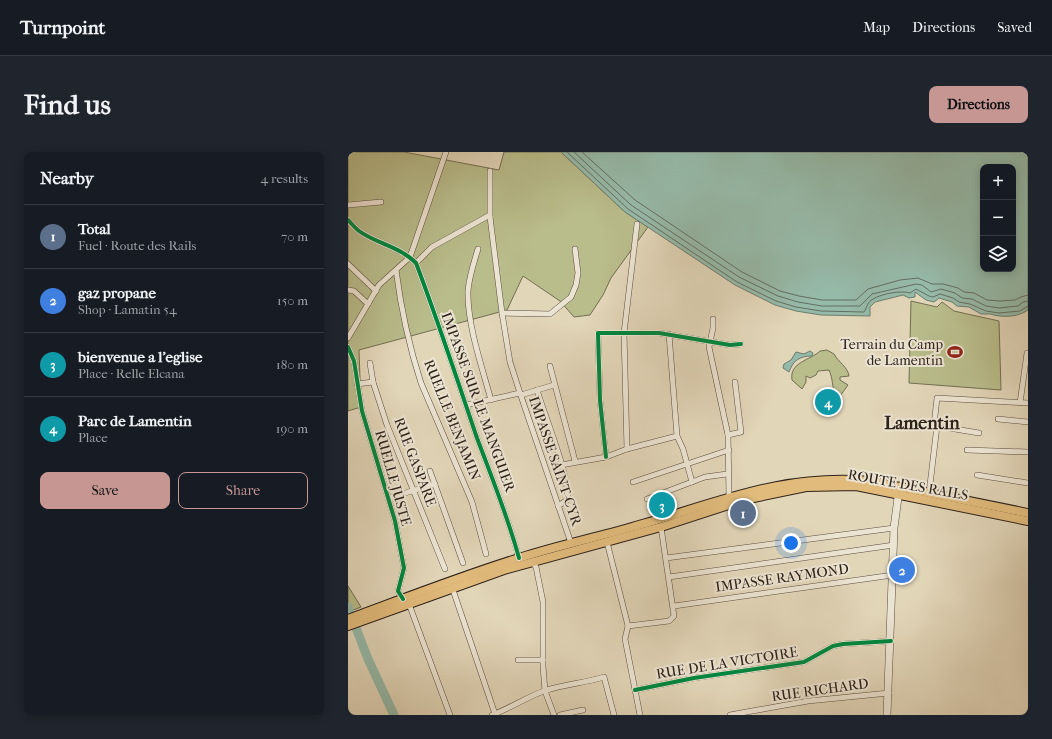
<!DOCTYPE html>
<html lang="en">
<head>
<meta charset="utf-8">
<style>
	:root { --surface:#171b24; --page:#20242c; --text:#f1f3f6; --muted:#9ea1a6; --line:#363941; --accent:#c59692 }
	body { margin:0; font-family:"IM FELL French Canon",serif; background:var(--page); color:var(--text) }
	.controls { position:absolute; right:12px; top:12px; display:grid; overflow:hidden; border-radius:8px; box-shadow:0 2px 10px #0003 }
	.controls button { width:36px; height:36px; display:grid; place-items:center; padding:0; border:0; border-bottom:1px solid var(--line); background:var(--surface); color:var(--text); font:20px sans-serif }
	.you { position:absolute; left:443px; top:391px; width:14px; height:14px; margin:-10px; border:3px solid #fff; border-radius:50%; background:#1a73e8; box-shadow:0 0 0 6px #1a73e833 }
	.badge { display:grid; place-items:center; width:26px; height:26px; border-radius:50%; background:var(--accent); color:#fff; font-size:13px; font-weight:700 }
	.pin { position:absolute; translate:-50% -50%; border:2px solid #fff; box-shadow:0 1px 4px #0006 }
	.list { margin:0; padding:0; list-style:none }
	h2 { display:flex; justify-content:space-between; align-items:center; height:52px; margin:0; padding:0 16px; font-size:17px }
	h2 small { font-size:13px; font-weight:400; color:var(--muted) }
	.list li { display:grid; grid-template-columns:26px 1fr auto; gap:12px; align-items:center; box-sizing:border-box; height:64px; padding:0 16px; border-top:1px solid var(--line) }
	.list b { display:block; font-size:15px; white-space:nowrap }
	.list p { margin:0; font-size:13px; white-space:nowrap; color:var(--muted) }
	.list em { font-size:13px; font-style:normal; color:var(--muted) }
	.actions { display:flex; gap:8px; padding:12px 16px }
	.actions a { flex:1; padding:9px 0; border:1px solid var(--accent); border-radius:8px; text-align:center; font-size:14px; color:var(--accent) }
	.actions .main { background:var(--accent); color:#111 }
	.icon { flex:none; width:22px; height:22px; fill:none; stroke:currentColor; stroke-width:2; stroke-linecap:round; stroke-linejoin:round }
	.map { position:relative; flex:none; width:680px; height:563px; overflow:hidden; border-radius:8px }
	header { display:flex; align-items:center; gap:24px; box-sizing:border-box; height:56px; padding:0 20px; background:var(--surface); border-bottom:1px solid var(--line) }
	header strong { font-size:19px }
	nav { display:flex; gap:22px; margin-inline-start:auto; font-size:14px }
	.intro { display:flex; align-items:center; justify-content:space-between; box-sizing:border-box; height:96px; padding:0 24px }
	h1 { margin:0; font-size:28px }
	.button { padding:10px 18px; border-radius:8px; background:var(--accent); color:#111; font-size:14px; font-weight:700 }
	main { display:flex; gap:24px; padding:0 24px }
	aside { flex:1; background:var(--surface); border-radius:8px; box-shadow:0 2px 10px #0003 }
	.map>svg:first-child { display:block }
	.green { fill:#b9bc8b; stroke:#736e52 }
	.water { fill:#96baa9; stroke:#6c7d6f; fill-rule:evenodd }
	.lines { fill:none; stroke-linecap:round; stroke-linejoin:round }
	.shore { stroke:#626e61; stroke-width:1 }
	.river { stroke:#96baa9; stroke-width:9 }
	.minor-casing { stroke:#5a4e41; stroke-width:6 }
	.tertiary-casing { stroke:#5a4e41; stroke-width:8 }
	.primary-casing { stroke:#2d2119; stroke-width:10 }
	.minor { stroke:#ece4d2; stroke-width:5 }
	.tertiary { stroke:#ece4d2; stroke-width:7 }
	.primary { stroke:#e1bb7c; stroke-width:8 }
	.cycleway-casing { stroke:#ece4d2; stroke-width:6 }
	.cycleway { stroke:#00873e; stroke-width:4 }
	.labels { text-anchor:middle; dominant-baseline:central; stroke-width:4; stroke-linejoin:round; paint-order:stroke }
	.poi-label { font-size:14px; fill:#2d2119; stroke:#ece4d2; text-anchor:end }
	.street-label { font-size:14px; fill:#2d2119; stroke:#ece4d2 }
	.district-label { font-size:18px; font-weight:bold; fill:#2d2119; stroke:#ece4d2 }
</style>
</head>
<body>
<header>
<strong>Turnpoint</strong>
<nav><a>Map</a><a>Directions</a><a>Saved</a></nav>
</header>
<div class="intro"><h1>Find us</h1><a class="button">Directions</a></div>
<main>
<aside>
<h2>Nearby<small>4 results</small></h2>
<ul class="list">
<li><span class="badge" style="background:#5c6f8a">1</span><div><b>Total</b><p>Fuel · Route des Rails</p></div><em>70 m</em></li>
<li><span class="badge" style="background:#3f7fe0">2</span><div><b>gaz propane</b><p>Shop · Lamatin 54</p></div><em>150 m</em></li>
<li><span class="badge" style="background:#0f9aa8">3</span><div><b>bienvenue a l'eglise</b><p>Place · Relle Elcana</p></div><em>180 m</em></li>
<li><span class="badge" style="background:#0f9aa8">4</span><div><b>Parc de Lamentin</b><p>Place</p></div><em>190 m</em></li>
</ul>
<div class="actions"><a class="main">Save</a><a>Share</a></div>
</aside>
<div class="map">
<svg width="680" height="563" viewBox="0 0 680 563">
	<rect width="100%" height="100%" fill="#e2d6b9"/>
	<filter id="stains"><feTurbulence type="fractalNoise" baseFrequency=".005" numOctaves="4"/><feColorMatrix values="0 0 0 0 .2 0 0 0 0 .09 0 0 0 0 .02 0 0 0 .5 -.17"/></filter>
	<radialGradient id="worn" r=".72"><stop offset=".6" stop-color="#630" stop-opacity="0"/><stop offset="1" stop-color="#630" stop-opacity=".3"/></radialGradient>
	<!-- green -->
	<g class="green">
		<path d="M0,0H56L151,18L156,0H213L277,60L300,75L263,126L255,143L242,163L226,165L212,149L175,124L159,158L11,198L13,255L0,259Z"/>
		<path d="M563,149L589,155L594,150L606,159L651,169L653,238L561,231Z"/>
		<path d="M479,198L486,202C490,210 500,215 501,224L492,225V228L500,233L492,244L487,242C484,234 485,227 481,218L470,219L468,223L462,226L458,224V230L454,237L444,228C441,210 463,208 472,199Z"/>
		<path d="M0,434L13,455L0,460Z"/>
	</g>
	<!-- water -->
	<g class="water">
		<path d="M213,0H680V158C670,165 655,166 642,162H633L621,155L609,154L604,150L591,146L586,150L578,148L567,140V145L561,146L555,143L527,150L522,155V164L473,163L448,159L427,153L387,133L277,60ZM635,15H665V117H635Z"/>
		<path d="M462,199L465,201L464,204C451,204 445,209 441,220L435,216L436,212L443,208L448,200L456,202Z"/>
	</g>
	<g class="lines">
		<!-- shore -->
		<g class="shore">
			<path d="M219,0L280,57L389,130L428,149L448,155L473,159L516,160C519,156 519,150 525,147C533,142 553,138 562,141L568,137L581,144L585,145L592,142L605,146L611,150L622,152L638,159L651,161L672,159L680,154"/>
			<path d="M226,0L283,53L391,125L430,144L450,150L474,154H512L524,142L568,132L574,133L583,140L593,137L607,141L614,146L624,147L638,154L651,156L670,154L675,150L680,149"/>
			<path d="M234,0L287,48L394,120L432,139L451,144L474,148H508L520,137L552,128L570,126L584,132H595L610,136L616,140L626,141L639,148L652,149L667,148L673,145L680,143"/>
		</g>
		<!-- river -->
		<path class="river" d="M0,455L20,507L46,563"/>
		<defs>
			<g id="minor">
				<path d="M142,19V65"/>
				<path d="M0,53L33,50"/>
				<path d="M0,68C3,71 7,76 11,79C29,92 51,94 68,111C90,169 109,227 129,286C144,326 160,365 171,406"/>
				<path d="M130,97C126,110 121,125 120,139C119,172 134,215 143,248"/>
				<path d="M68,111L84,95L140,64L142,65L154,161L162,210L172,241"/>
				<path d="M0,112L28,139"/>
				<path d="M48,118C53,157 61,194 73,231L124,350L138,402"/>
				<path d="M0,138L6,139L20,152"/>
				<path d="M154,161L202,162L223,145L228,133L230,121L227,97"/>
				<path d="M365,167V176L361,195L380,283L381,345"/>
				<path d="M321,182L329,284L335,297L344,330"/>
				<path d="M0,186L31,133L62,105L98,0"/>
				<path d="M0,195L6,209L14,259L47,369L56,416L50,439L55,447"/>
				<path d="M22,211L25,230L39,273L97,417"/>
				<path d="M202,214L227,309"/>
				<path d="M9,232L25,230"/>
				<path d="M189,238C195,259 224,330 219,348L210,354"/>
				<path d="M173,243L206,233"/>
				<path d="M672,251L679,201"/>
				<path d="M118,253L172,241L223,391"/>
				<path d="M650,267L680,270"/>
				<path d="M559,269L631,281"/>
				<path d="M586,273L589,246L680,251"/>
				<path d="M380,283L393,280L387,230"/>
				<path d="M279,297L276,181L289,72"/>
				<path d="M619,298L680,300"/>
				<path d="M258,305L252,248L250,181H311L382,193L393,192"/>
				<path d="M213,313L258,305L279,297L329,284"/>
				<path d="M82,319L115,411"/>
				<path d="M629,323L680,331"/>
				<path d="M285,330L381,298"/>
				<path d="M581,341L589,274"/>
				<path d="M41,346L87,332"/>
				<path d="M299,347L357,325L379,322"/>
				<path d="M259,390L280,474L277,487L292,563"/>
				<path d="M318,406L546,376"/>
				<path d="M184,410L188,415L195,450V514L197,539L206,563"/>
				<path d="M321,425L546,393"/>
				<path d="M104,435L147,562"/>
				<path d="M61,452L102,563"/>
				<path d="M326,454L545,423"/>
				<path d="M280,474L321,469L326,464L313,375"/>
				<path d="M170,508H195"/>
				<path d="M287,538L346,526L456,510L485,494L495,492L543,489"/>
				<path d="M144,563C163,556 180,544 199,538C218,532 237,531 256,525L266,563"/>
				<path d="M212,563L235,558"/>
				<path d="M382,563L460,549L541,541"/>
			</g>
			<path id="tertiary" d="M539,563L546,376L551,338"/>
			<g id="primary">
				<path d="M0,467C57,446 113,424 171,406C208,394 246,386 284,375C368,352 431,321 522,329L680,361"/>
				<path d="M0,474L156,418L313,375L396,348L458,335L508,334L680,369"/>
			</g>
		</defs>
		<!-- minor casing -->
		<use href="#minor" class="minor-casing"/>
		<!-- tertiary casing -->
		<use href="#tertiary" class="tertiary-casing"/>
		<!-- primary casing -->
		<use href="#primary" class="primary-casing"/>
		<!-- minor -->
		<use href="#minor" class="minor"/>
		<!-- tertiary -->
		<use href="#tertiary" class="tertiary"/>
		<!-- primary -->
		<use href="#primary" class="primary"/>
		<defs>
			<g id="cycleway">
				<path d="M0,68C3,71 7,76 11,79C29,92 51,94 68,111C90,169 109,227 129,286C144,326 160,365 171,406"/>
				<path d="M0,195L6,209L14,259L47,369L56,416L50,439L55,447"/>
				<path d="M258,305L252,248L250,181H311L382,193L393,192"/>
				<path d="M287,538L346,526L456,510L485,494L495,492L543,489"/>
			</g>
		</defs>
		<!-- cycleway casing -->
		<use href="#cycleway" class="cycleway-casing"/>
		<!-- cycleway -->
		<use href="#cycleway" class="cycleway"/>
	</g>
	<!-- icons -->
	<defs>
		<symbol id="stadium-bare" viewBox="-9 -9 18 18"><path d="M0-5a6.5 5 0 1 0 0 10a6.5 5 0 1 0 0-10ZM-3.5-1.8h7v3.6h-7Z" fill="#8f2418" stroke="#ece4d2" stroke-width="2.5" paint-order="stroke"/></symbol>
	</defs>
	<g fill-rule="evenodd">
		<use href="#stadium-bare" x="596" y="189" width="22" height="22"/>
	</g>
	<g class="labels">
		<!-- poi labels -->
		<g class="poi-label">
			<text x="595" y="192">Terrain du Camp<tspan x="595" dy="16">de Lamentin</tspan></text>
		</g>
		<!-- street labels -->
		<g class="street-label">
			<text transform="translate(130 250) rotate(70)">IMPASSE SUR LE MANGUIER</text>
			<text transform="translate(104 268) rotate(68)">RUELLE BENJAMIN</text>
			<text transform="translate(207 309) rotate(71)">IMPASSE SAINT-CYR</text>
			<text transform="translate(67 310) rotate(69)">RUE GASPARE</text>
			<text transform="translate(45 326) rotate(74)">RUELLE JUSTE</text>
			<text transform="translate(560 333) rotate(10)">ROUTE DES RAILS</text>
			<text transform="translate(434 426) rotate(-8)">IMPASSE RAYMOND</text>
			<text transform="translate(379 511) rotate(-9)">RUE DE LA VICTOIRE</text>
			<text transform="translate(472 538) rotate(-8)">RUE RICHARD</text>
		</g>
		<!-- district labels -->
		<g class="district-label">
			<text x="574" y="271">Lamentin</text>
		</g>
	</g>
	<rect width="100%" height="100%" filter="url(#stains)"/>
	<rect width="100%" height="100%" fill="url(#worn)"/>
</svg>
<div class="controls">
<button>+</button>
<button>−</button>
<button><svg class="icon" aria-label="layers" viewBox="0 0 24 24"><path d="M12 4l9 5-9 5-9-5zM3 14l9 5 9-5"/></svg></button>
</div>
<div class="you"></div>
<div class="pin badge" style="left:395px;top:361px;background:#5c6f8a">1</div>
<div class="pin badge" style="left:554px;top:418px;background:#3f7fe0">2</div>
<div class="pin badge" style="left:314px;top:353px;background:#0f9aa8">3</div>
<div class="pin badge" style="left:480px;top:250px;background:#0f9aa8">4</div>
</div>
</main>
</body>
</html>
